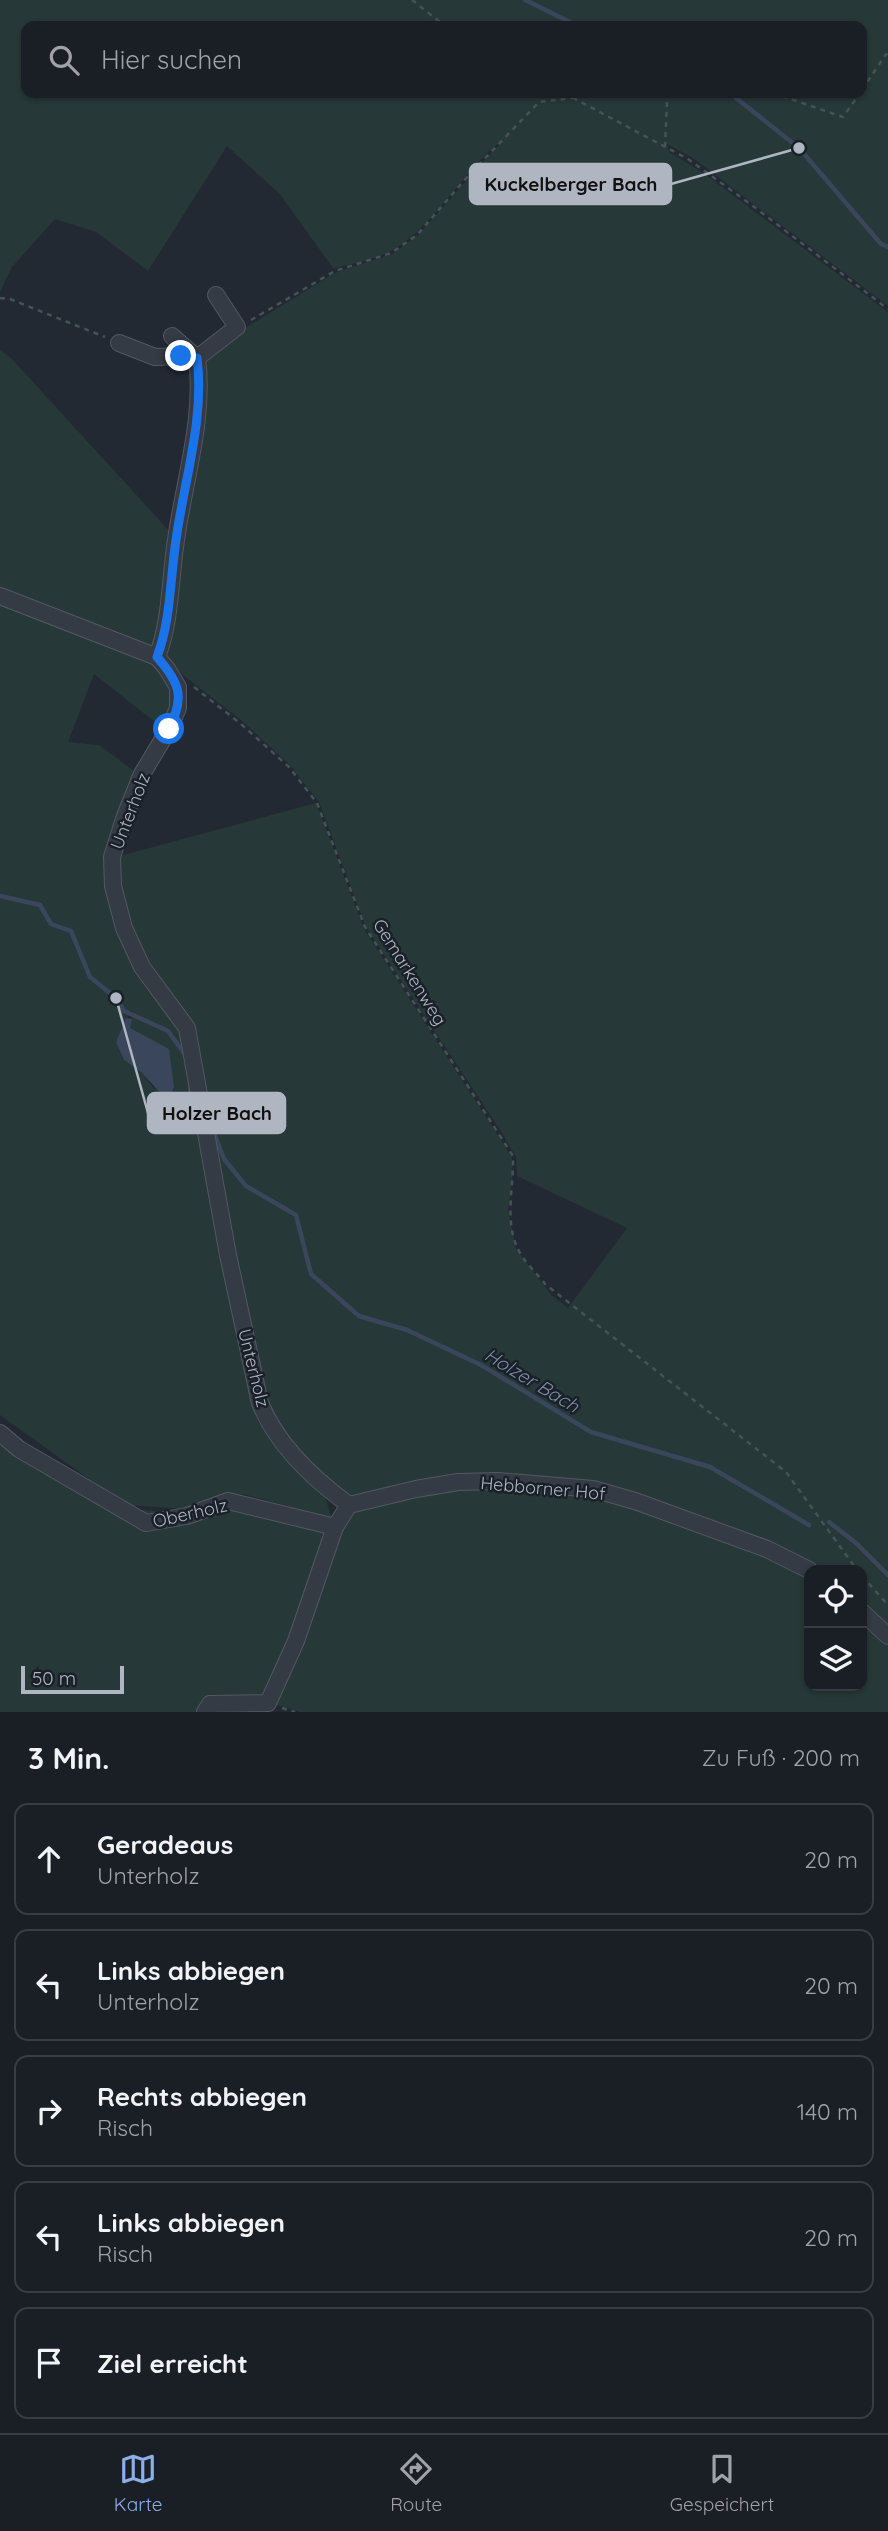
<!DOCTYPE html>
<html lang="de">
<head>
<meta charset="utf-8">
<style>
	:root { --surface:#1a1f26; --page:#23272e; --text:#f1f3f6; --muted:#9fa2a7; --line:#383d43; --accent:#8caee9 }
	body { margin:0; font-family:Quicksand,sans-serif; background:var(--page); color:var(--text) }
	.controls { position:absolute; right:21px; bottom:21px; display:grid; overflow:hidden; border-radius:14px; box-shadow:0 2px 5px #0004 }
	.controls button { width:63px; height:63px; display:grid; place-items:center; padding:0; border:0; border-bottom:2px solid var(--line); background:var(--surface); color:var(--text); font:35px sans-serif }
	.scale { position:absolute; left:21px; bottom:18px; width:103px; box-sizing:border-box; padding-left:7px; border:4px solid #afb5c1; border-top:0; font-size:19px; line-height:24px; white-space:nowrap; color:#afb5c1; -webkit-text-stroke:5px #1a2028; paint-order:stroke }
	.stop { position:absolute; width:21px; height:21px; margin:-16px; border:5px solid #1a73e8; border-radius:50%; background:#fff }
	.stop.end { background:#1a73e8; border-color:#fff; box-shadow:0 2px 7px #0008 }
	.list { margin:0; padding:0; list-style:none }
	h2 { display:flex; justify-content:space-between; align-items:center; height:91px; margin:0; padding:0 28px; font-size:30px }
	h2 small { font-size:23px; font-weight:400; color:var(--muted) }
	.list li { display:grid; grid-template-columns:46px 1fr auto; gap:21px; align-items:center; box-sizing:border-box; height:112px; margin:0 14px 14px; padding:0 14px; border:2px solid var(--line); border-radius:14px }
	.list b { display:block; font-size:26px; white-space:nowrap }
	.list p { margin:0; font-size:23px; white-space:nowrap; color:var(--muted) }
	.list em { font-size:23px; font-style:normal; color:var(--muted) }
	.icon { flex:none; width:38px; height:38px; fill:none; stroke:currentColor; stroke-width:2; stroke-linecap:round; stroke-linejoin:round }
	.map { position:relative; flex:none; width:888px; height:1712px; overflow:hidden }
	.search { position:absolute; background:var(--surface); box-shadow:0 2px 5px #0004; left:21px; right:21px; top:21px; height:77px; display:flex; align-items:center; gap:18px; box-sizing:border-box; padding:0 24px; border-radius:14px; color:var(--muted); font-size:26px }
	.sheet { height:721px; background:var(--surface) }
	nav { display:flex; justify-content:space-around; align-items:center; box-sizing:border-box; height:98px; border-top:2px solid var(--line); background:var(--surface); font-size:19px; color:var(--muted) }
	nav a { display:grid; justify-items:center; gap:4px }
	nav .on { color:var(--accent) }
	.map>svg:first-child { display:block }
	.green { fill:#273838; fill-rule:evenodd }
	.water { fill:#39465b }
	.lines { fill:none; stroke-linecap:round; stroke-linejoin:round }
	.stream { stroke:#39465b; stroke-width:4.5 }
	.minor-casing { stroke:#525862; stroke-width:18 }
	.path { stroke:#455356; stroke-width:2.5; stroke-dasharray:5 5; stroke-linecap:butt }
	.minor { stroke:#353b44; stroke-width:16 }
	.route { stroke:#1a73e8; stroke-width:9 }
	.labels { text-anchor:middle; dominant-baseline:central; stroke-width:5; stroke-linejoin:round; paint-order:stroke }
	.street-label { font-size:18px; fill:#afb5c1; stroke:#1a2028 }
	.water-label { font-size:19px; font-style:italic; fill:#7b8ca6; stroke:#1a2028 }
	.leader { fill:none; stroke:#afb5c1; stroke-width:2.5 }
	.callout-dot { fill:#afb5c1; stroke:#1a2028; stroke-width:2.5 }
	.callout { fill:#afb5c1; stroke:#afb5c1; stroke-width:2.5 }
	.callout-label { font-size:19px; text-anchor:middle; font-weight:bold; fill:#111 }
</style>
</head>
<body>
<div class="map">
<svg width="888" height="1712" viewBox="0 0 888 1712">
	<rect width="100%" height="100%" fill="#222933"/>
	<!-- green -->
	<g class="green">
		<path d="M0,0H888V306L693,158L667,144L669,152L705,174L888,312V1712H300L271,1703L298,1642L340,1530C343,1526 345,1520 349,1517C375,1491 461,1484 497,1485C517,1485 537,1491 556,1492L552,1482C515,1479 478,1476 440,1480C413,1483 387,1496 361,1497C328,1497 285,1446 271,1418C266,1409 263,1398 260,1388L231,1256L190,1029L143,966L126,927L115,884L116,857L316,803L364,929L512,1157L513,1173L508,1210L516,1249L551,1295L568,1308L627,1228L517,1176L516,1157L500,1130L366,927L319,802L289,764L241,720L170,665L166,649C171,601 176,553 185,505C193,458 206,409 203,361L218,347L245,328L335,273L392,254L418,235L503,140C461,171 437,225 391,251C373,260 352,264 333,268L279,193L227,146L148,271L96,232L55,219L12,267L0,292ZM26,26H862V93H26ZM809,1570H862V1686H809Z"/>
		<path d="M0,350L11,358L173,535L160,637L153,647L0,593Z"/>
		<path d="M0,600L152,661L170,684L174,702L164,729L94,674L68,742L99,745L138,774L113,836L122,929L186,1029L255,1396L323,1490L331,1516L328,1517L243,1494L187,1509L125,1505L0,1415ZM131,1010L133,1012L129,1028L156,1091L141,1072L124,1060L116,1042Z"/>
		<path d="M0,1423L43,1455L126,1509L187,1513L242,1499L325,1532L267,1702L203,1712H0Z"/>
	</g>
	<!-- water -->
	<path class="water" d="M126,1018L132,1019L130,1028L169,1049L174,1087L168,1101L141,1072L124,1060L116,1042Z"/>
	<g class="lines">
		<!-- stream -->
		<g class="stream">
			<path d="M525,0L578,26"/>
			<path d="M736,98L799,148L881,244L888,247"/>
			<path d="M0,896L40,905L51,924L71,931L90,977L116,998L124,1011L168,1031L186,1056"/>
			<path d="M190,1084L191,1107"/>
			<path d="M212,1128L224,1159L246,1186L296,1215L311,1274L359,1316L407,1330L481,1365L591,1432L710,1467L809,1525"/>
			<path d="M829,1522L856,1543L888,1575"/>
		</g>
		<defs>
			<g id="minor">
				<path d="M119,343L155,357L181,356L197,358L237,327L216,295"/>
				<path d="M0,596L157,657L167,669L178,687V708L169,729L142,774L125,816L112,857L113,886L124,928L142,967L187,1028L228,1255L260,1403C277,1445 312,1478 349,1505"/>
				<path d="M157,657C171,621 170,579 176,540C184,481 205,418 197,358L172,336"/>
				<path d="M0,1433L19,1449L146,1523L187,1516L228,1501L335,1527L349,1505"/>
				<path d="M349,1505L416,1489L458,1482L498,1481L593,1489L635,1501L767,1549L809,1570"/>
				<path d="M862,1612L888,1636"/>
				<path d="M205,1712L210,1704L268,1703L296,1641L335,1527"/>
			</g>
		</defs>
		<!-- minor casing -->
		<use href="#minor" class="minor-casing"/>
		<!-- path -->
		<g class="path">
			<path d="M412,0L445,26"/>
			<path d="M862,90L886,54L888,56"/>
			<path d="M564,93L688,159L753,206L888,309"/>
			<path d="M773,93L843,117L860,93"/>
			<path d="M665,147L667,102L670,93"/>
			<path d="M0,298L10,299L105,337"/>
			<path d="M251,320L335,271L391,253L417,235L469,175L539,102L573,98"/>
			<path d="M194,687L241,724L289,767L317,803L365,927L513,1156C514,1186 504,1221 518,1249C523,1261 537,1273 545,1284L786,1472L857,1570"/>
			<path d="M862,1576L888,1605"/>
			<path d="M282,1708L295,1712"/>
		</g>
		<!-- minor -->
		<use href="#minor" class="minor"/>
	</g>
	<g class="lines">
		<!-- route -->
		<path class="route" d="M169,729C185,697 180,683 157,657C171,620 170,579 176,540C184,481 205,418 197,358L181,356"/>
	</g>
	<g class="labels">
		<!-- street labels -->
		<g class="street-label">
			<text transform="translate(130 811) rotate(-69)">Unterholz</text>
			<text transform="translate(410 972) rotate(58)">Gemarkenweg</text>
			<text transform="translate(254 1368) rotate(76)">Unterholz</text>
			<text transform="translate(543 1488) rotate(5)">Hebborner Hof</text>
			<text transform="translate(190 1513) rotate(-13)">Oberholz</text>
		</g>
		<!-- water labels -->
		<g class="water-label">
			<text transform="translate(532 1380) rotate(31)">Holzer Bach</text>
		</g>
	</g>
	<!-- callouts -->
	<path class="leader" d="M799 148L671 184M116 998L148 1113"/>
	<g class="callout-dot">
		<circle cx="799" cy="148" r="7"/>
		<circle cx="116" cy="998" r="7"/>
	</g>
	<g class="callout">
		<rect x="470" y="164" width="201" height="40" rx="7"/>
		<rect x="148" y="1093" width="137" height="40" rx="7"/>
	</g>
	<g class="callout-label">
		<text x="571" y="191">Kuckelberger Bach</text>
		<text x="217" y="1120">Holzer Bach</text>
	</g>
</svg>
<div class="controls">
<button><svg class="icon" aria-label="locate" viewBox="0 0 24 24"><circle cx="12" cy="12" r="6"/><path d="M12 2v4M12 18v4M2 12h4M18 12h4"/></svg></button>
<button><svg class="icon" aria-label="layers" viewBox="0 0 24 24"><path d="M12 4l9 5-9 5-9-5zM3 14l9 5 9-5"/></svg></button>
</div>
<div class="scale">50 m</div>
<div class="stop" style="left:169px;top:729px"></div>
<div class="stop end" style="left:181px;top:356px"></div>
<div class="search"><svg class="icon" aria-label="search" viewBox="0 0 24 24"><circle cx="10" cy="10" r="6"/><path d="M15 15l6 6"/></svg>Hier suchen</div>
</div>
<section class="sheet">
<h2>3 Min.<small>Zu Fuß · 200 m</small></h2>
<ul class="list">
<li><svg class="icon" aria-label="ahead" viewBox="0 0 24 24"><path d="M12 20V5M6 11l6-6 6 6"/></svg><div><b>Geradeaus</b><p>Unterholz</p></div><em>20 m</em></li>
<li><svg class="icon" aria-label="left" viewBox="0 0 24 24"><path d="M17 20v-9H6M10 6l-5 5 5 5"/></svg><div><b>Links abbiegen</b><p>Unterholz</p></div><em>20 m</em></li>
<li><svg class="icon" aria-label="right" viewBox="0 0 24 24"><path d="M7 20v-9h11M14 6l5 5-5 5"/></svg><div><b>Rechts abbiegen</b><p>Risch</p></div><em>140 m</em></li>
<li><svg class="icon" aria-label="left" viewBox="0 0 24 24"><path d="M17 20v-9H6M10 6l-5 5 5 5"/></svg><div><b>Links abbiegen</b><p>Risch</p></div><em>20 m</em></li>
<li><svg class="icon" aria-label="arrive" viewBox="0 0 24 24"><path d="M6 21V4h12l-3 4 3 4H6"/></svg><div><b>Ziel erreicht</b></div></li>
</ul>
</section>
<nav>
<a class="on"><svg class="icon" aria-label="map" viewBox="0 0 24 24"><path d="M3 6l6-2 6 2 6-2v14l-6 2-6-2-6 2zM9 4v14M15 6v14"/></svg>Karte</a>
<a><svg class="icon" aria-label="directions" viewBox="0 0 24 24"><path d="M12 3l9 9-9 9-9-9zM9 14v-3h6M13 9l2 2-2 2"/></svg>Route</a>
<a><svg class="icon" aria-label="saved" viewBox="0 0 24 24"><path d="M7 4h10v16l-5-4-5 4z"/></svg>Gespeichert</a>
</nav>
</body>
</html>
